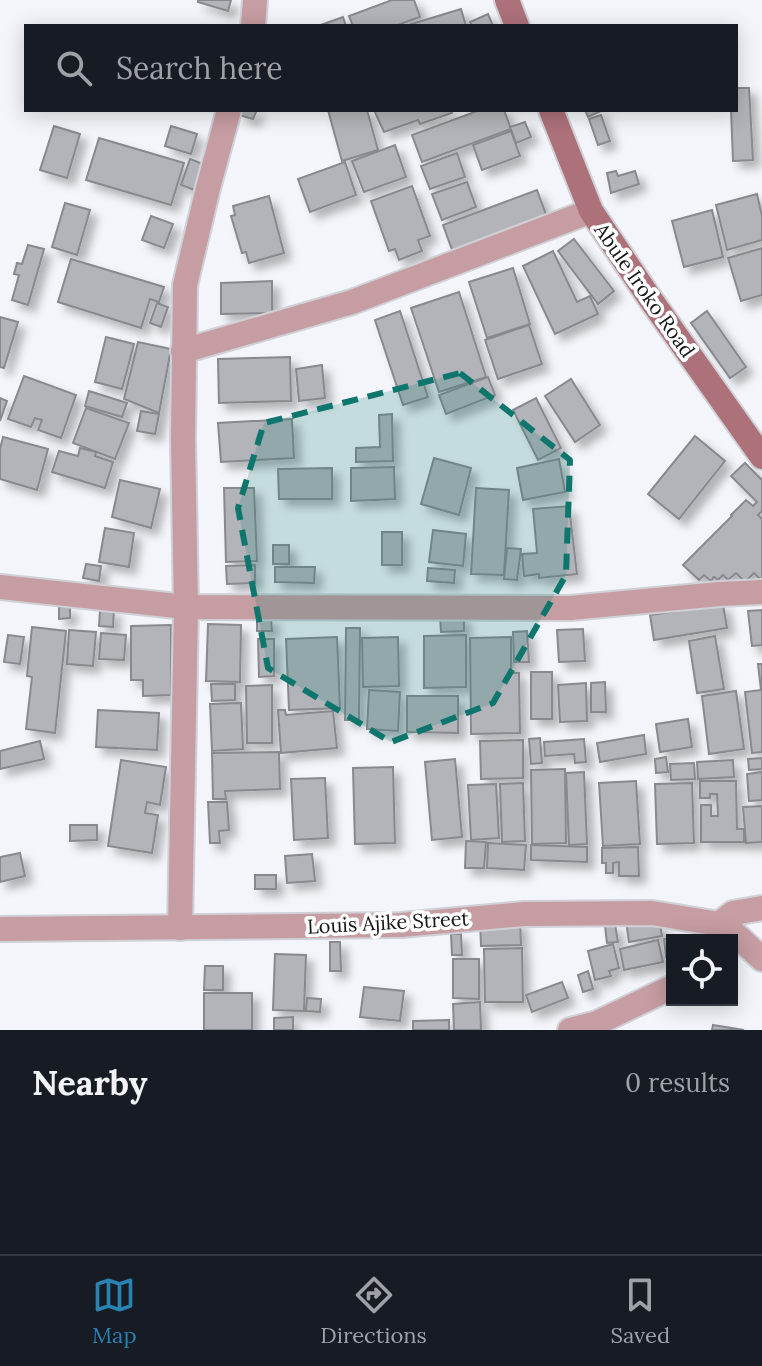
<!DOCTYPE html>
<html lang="en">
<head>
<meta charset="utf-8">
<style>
	:root { --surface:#171b24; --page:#242831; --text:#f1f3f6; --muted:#9ea1a6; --line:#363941; --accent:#2983b1 }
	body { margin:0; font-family:Lora,serif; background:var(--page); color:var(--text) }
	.controls { position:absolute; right:24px; bottom:24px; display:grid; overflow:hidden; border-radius:0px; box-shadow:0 4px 20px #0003 }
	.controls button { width:72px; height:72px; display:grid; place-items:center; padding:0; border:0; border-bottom:2px solid var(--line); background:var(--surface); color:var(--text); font:40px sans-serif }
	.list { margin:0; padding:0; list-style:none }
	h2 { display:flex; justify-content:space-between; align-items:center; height:104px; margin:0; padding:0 32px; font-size:34px }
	h2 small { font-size:26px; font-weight:400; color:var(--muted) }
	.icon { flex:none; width:44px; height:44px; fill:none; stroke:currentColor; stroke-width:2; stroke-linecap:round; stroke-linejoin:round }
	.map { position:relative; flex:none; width:762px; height:1030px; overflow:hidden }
	.search { position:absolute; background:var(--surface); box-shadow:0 4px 20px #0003; left:24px; right:24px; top:24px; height:88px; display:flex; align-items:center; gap:20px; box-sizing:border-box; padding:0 28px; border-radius:0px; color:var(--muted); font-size:30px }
	.sheet { height:224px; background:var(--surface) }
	nav { display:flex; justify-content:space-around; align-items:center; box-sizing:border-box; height:112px; border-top:2px solid var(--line); background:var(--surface); font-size:22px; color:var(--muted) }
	nav a { display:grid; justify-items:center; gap:4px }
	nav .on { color:var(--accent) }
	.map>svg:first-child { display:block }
	.building { fill:#b3b4b9; stroke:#88898e; stroke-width:2; filter:url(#shadow) }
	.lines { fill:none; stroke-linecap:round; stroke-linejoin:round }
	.street-casing { stroke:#cfd1d6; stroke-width:28 }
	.secondary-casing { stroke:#cfd1d6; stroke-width:28 }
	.street { stroke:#c69da2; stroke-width:24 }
	.secondary { stroke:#ad717a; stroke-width:24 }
	.marked { fill:#0f766e; fill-opacity:0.2; stroke:#0f766e; stroke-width:6; stroke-dasharray:16 10; stroke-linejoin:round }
	.labels { text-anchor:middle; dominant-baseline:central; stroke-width:7; stroke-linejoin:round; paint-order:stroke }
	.street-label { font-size:20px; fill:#151618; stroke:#fff }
</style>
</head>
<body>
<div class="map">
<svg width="762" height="1030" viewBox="0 0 762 1030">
	<defs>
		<filter id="shadow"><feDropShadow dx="7" dy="7" stdDeviation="4" flood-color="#0004"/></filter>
	</defs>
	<rect width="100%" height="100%" fill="#f3f5fa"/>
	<!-- building -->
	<g class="building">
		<path d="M198,0H231L228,11L198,2Z"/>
		<path d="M392,0H414L420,17L395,26H353L349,16Z"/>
		<path d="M461,9L466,26H405Z"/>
		<path d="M488,14L493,26H472L470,22Z"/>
		<path d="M343,17L346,26H318Z"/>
		<path d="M736,88H749L753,160L733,161L731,110H736Z"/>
		<path d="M240,110H257L253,119L239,115Z"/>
		<path d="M328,110H367L378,150L342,161Z"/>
		<path d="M374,110H451L452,113L420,124L418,120L384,132Z"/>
		<path d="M480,110H504L511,129L422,162L412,135Z"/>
		<path d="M585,110H603L588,117Z"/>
		<path d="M601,115L610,141L598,145L589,119Z"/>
		<path d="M525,122L531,137L516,143L510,127Z"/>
		<path d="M54,126L80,134L67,178L40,170Z"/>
		<path d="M171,126L197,134L191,154L165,146Z"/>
		<path d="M511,131L520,156L482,170L473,145Z"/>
		<path d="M99,138L184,163L171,205L86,180Z"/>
		<path d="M395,145L406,177L364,192L352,161Z"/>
		<path d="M457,153L465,177L430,189L421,166Z"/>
		<path d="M190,159L206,165L197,191L181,185Z"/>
		<path d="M345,162L356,195L310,212L298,179Z"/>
		<path d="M616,171L618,176L635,171L639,184L611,193L607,173Z"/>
		<path d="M467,182L476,207L442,220L432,194Z"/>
		<path d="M412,186L430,236L418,240L422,251L399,260L395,249L389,251L371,201Z"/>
		<path d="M537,190L548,220L454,255L443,225Z"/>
		<path d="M757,194L762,216V240L727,250L716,205Z"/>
		<path d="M269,196L284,253L249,263L246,252L242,253L231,216L235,215L233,206Z"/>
		<path d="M65,203L90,210L77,255L52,247Z"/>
		<path d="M712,210L723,257L684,267L672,221Z"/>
		<path d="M151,216L173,224L164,248L142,240Z"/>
		<path d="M574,239L614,291L598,304L558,251Z"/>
		<path d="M28,245L44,249L28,305L12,300L19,275L14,274L17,263L22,264Z"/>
		<path d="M762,248V295L741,301L728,258Z"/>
		<path d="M553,251L577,302L590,296L598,314L555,334L523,266Z"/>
		<path d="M71,259L164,287L159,302L150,299L141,328L58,302Z"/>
		<path d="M513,268L530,324L487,338L469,282Z"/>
		<path d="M272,281V313L221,314V283Z"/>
		<path d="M459,292L486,377L439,392L411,308Z"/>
		<path d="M157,303L168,307L161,327L150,323Z"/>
		<path d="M400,311L428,397L403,405L375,320Z"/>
		<path d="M707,311L746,367L730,378L691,323Z"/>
		<path d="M0,317L18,322L4,368L0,367Z"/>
		<path d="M529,325L542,364L498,379L485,340Z"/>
		<path d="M106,337L134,344L122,389L95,382Z"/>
		<path d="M138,342L171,349L159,413L124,399Z"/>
		<path d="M290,357L291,401L219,403L218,359Z"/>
		<path d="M322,365L325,398L299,401L296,369Z"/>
		<path d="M24,376L76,395L61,438L38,430L42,420L38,419L35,418L31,427L8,419Z"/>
		<path d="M488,377L495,395L446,414L439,395Z"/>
		<path d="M571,379L600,425L575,442L545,396Z"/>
		<path d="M89,391L127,403L122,417L85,406Z"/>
		<path d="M0,398L7,401L0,421Z"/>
		<path d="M536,398L561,448L538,460L513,410Z"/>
		<path d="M86,408L129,423L115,459L73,443Z"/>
		<path d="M141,411L159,414L155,434L137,431Z"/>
		<path d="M392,414L393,461L356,462V448L380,447L379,415Z"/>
		<path d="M292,419L294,458L221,462L218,423Z"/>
		<path d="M695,436L725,461L679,519L648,494Z"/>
		<path d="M3,437L48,449L37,490L0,479V449Z"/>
		<path d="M80,448L96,452L95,456L113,462L105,488L52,472L59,451L78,456Z"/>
		<path d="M434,458L471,468L459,515L421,504Z"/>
		<path d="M559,459L565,492L523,500L517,468Z"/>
		<path d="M745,463L762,480V511L758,515L762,519V579L761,580L754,573L745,582L736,573L728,580L723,575L718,580L714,577L711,581L704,575L699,580L683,565L732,516L731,515L746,500L753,506L757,502L731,476Z"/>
		<path d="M394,467L395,499L351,501V468Z"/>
		<path d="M332,468V499H279L278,469Z"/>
		<path d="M120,480L160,489L151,528L112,517Z"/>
		<path d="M224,488H254L257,561L226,562Z"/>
		<path d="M476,488L509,490L504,575L471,574Z"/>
		<path d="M569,506L577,574L539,578V574L524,576L522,554L537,553L533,509Z"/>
		<path d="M105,528L134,533L129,567L99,562Z"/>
		<path d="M433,530L466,534L463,566L429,562Z"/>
		<rect x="382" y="532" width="20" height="33"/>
		<rect x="273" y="545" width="16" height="19"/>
		<path d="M507,548L521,549L517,580L504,579Z"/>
		<path d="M86,564L101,566L99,581L83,578Z"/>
		<path d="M255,565V583L227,584L226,566Z"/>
		<path d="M275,567H315L314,583L275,582Z"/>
		<path d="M428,568L455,570L454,583L427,581Z"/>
		<path d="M723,604L727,628L654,640L650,615Z"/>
		<path d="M59,607H70V618L59,619Z"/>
		<path d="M100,610H114L113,627L99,626Z"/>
		<path d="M762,610V645L752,646L748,611Z"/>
		<path d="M464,616V631L441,632L440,617Z"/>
		<path d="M271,617L272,631H257V618Z"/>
		<path d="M208,624L241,625L240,682L206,681Z"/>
		<path d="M171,625V695L143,696V680H131V626Z"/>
		<path d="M32,627L66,631L55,733L26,729L32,677L27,676Z"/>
		<path d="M346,628H360L359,720H345Z"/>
		<path d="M583,629L585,661L559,662L557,630Z"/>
		<path d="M69,630L96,632L93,666L67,664Z"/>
		<path d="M527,631L529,662H514L513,632Z"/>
		<path d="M101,633L126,635L124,660L99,659Z"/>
		<path d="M8,635L24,637L20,664L4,662Z"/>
		<path d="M466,635V687L424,688V636Z"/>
		<path d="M715,636L724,689L697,693L689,641Z"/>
		<path d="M337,637L340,708L289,710L286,639Z"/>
		<path d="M398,637L399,686L363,687L362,638Z"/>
		<path d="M511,637V673H519L520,733L471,734L470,638Z"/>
		<path d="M258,639H274V676L259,677Z"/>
		<path d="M758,664H762V752L752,753L745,692L761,690Z"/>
		<rect x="531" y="672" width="21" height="47"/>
		<path d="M605,682L606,712H591V683Z"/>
		<path d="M586,683L587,721L560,722L558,685Z"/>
		<path d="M211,684H235V700L212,701Z"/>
		<path d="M272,685V743H247L246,686Z"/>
		<path d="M369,690L400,692L398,731L367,729Z"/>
		<path d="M736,691L744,749L709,754L702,696Z"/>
		<path d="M407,696H458V733L407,732Z"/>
		<path d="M241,703L243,749L212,751L210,704Z"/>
		<path d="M98,710L159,713L157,750L96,747Z"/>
		<path d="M278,710H285L286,715L333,711L337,748L281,753Z"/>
		<path d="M688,719L692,747L660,752L656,724Z"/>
		<path d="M644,735L646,754L600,762L597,743Z"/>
		<path d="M540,738L542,763L531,764L529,739Z"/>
		<path d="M584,739L586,762L575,763L574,754L545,756L544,742Z"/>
		<path d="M523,740V778L481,779L480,741Z"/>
		<path d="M40,741L44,759L0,769V751Z"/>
		<path d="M279,752L280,789L225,791L226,799H213L212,753Z"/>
		<path d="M666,757L668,772L656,773L655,759Z"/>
		<path d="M762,758V769L749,770L748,759Z"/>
		<path d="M455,759L462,837L432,840L425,762Z"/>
		<path d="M121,760L166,767L160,805L147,802L145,813L158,815L152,853L108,846Z"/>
		<path d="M733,760L734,777L698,779L697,762Z"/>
		<path d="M694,763L695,779L671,780L670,764Z"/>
		<path d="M393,767L395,843L355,844L353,768Z"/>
		<path d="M565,769L566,843L532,844L531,770Z"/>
		<path d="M584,772L587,844L569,845L566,773Z"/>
		<path d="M762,772V800L749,801L747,774Z"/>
		<path d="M325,778L328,838L294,840L291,779Z"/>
		<path d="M636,781L640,844L603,846L599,783Z"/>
		<path d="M700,781H736L737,829H744V842H701V805H711V816H718L717,794H710V798H700Z"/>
		<path d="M523,783L525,841L502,842L500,784Z"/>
		<path d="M692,783L694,843L657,844L655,784Z"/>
		<path d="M496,784L499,838L471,840L468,785Z"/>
		<path d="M208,802H227L229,830L219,831L220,843H210Z"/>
		<path d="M762,806V842L746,843L743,807Z"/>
		<path d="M70,825H97V840L70,841Z"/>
		<path d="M466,841L486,842L484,868H465Z"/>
		<path d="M488,843L526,845L524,870L487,868Z"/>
		<path d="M531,845L587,847V862L531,860Z"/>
		<path d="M638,847L639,876H619V862L613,863V873H606V863H602V848Z"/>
		<path d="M20,853L25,876L0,882V857Z"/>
		<path d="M312,854L315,881L287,883L285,856Z"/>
		<rect x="255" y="875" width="21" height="14"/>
		<path d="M651,917L652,925L660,924L662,936L629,942L626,921Z"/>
		<path d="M520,921L521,945L481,946L480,922Z"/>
		<path d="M615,924L618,942L607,943L605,926Z"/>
		<path d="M721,932L722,940H672V957H666L664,939Z"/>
		<path d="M451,934H461L462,955H452Z"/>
		<path d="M658,940L663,962L624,970L620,949Z"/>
		<path d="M330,942H340L341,971H330Z"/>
		<path d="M613,944L619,968L609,971L611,976L595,980L588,951Z"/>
		<path d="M522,948L523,1002H485L484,949Z"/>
		<path d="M275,954L306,955L304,1011L273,1010Z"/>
		<path d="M453,959H479V999L453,998Z"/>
		<path d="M205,966H223V990H204Z"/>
		<path d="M588,971L593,989L583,992L578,975Z"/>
		<path d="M562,982L568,998L532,1012L526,995Z"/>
		<path d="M364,987L404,991L400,1021L360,1017Z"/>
		<rect x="204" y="993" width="48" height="37"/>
		<path d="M307,998L321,999L320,1012L306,1011Z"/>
		<path d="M480,1002L481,1030H454L453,1004Z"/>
		<path d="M293,1017V1030H274V1018Z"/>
		<path d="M449,1020V1030H413V1021Z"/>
		<path d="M713,1025L744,1030H712Z"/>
	</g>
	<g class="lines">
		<defs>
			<g id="street">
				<path d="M253,26L255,0"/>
				<path d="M183,351L352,302L591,211"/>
				<path d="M0,587L186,607L570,608L720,594L762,592"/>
				<path d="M719,924L733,913L762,908"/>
				<path d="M180,928L186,607L183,439L185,285L208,188L229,110"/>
				<path d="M0,929L401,925L524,914L652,913L719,924L734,933L762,959"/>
				<path d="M570,1030L597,1023L672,987"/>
			</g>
			<g id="secondary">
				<path d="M507,0L517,26"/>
				<path d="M551,110L591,211L651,300L762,457"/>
			</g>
		</defs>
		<!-- street casing -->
		<use href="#street" class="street-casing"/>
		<!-- secondary casing -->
		<use href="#secondary" class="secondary-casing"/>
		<!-- street -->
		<use href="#street" class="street"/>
		<!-- secondary -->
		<use href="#secondary" class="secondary"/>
	</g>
	<!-- marked area -->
	<path class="marked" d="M460,373L570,460L566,575L493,703L391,742L268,668L238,508L264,423Z"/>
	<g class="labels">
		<!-- street labels -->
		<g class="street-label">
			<text transform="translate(645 290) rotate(55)">Abule Iroko Road</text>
			<text transform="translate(388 922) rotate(-3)">Louis Ajike Street</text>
		</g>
	</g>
</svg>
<div class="controls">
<button><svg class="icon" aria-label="locate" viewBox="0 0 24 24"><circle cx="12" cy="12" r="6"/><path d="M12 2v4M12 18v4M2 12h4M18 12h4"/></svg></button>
</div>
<div class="search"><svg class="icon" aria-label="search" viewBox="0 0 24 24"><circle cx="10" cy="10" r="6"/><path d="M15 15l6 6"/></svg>Search here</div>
</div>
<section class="sheet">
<h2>Nearby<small>0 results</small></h2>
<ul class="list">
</ul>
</section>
<nav>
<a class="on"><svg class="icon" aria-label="map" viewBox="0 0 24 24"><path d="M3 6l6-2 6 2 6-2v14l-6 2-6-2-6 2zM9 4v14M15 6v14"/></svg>Map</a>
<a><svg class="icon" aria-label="directions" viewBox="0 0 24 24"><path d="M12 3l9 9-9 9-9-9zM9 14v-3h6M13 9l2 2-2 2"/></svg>Directions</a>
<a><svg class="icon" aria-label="saved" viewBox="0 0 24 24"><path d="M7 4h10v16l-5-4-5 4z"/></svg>Saved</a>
</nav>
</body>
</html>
